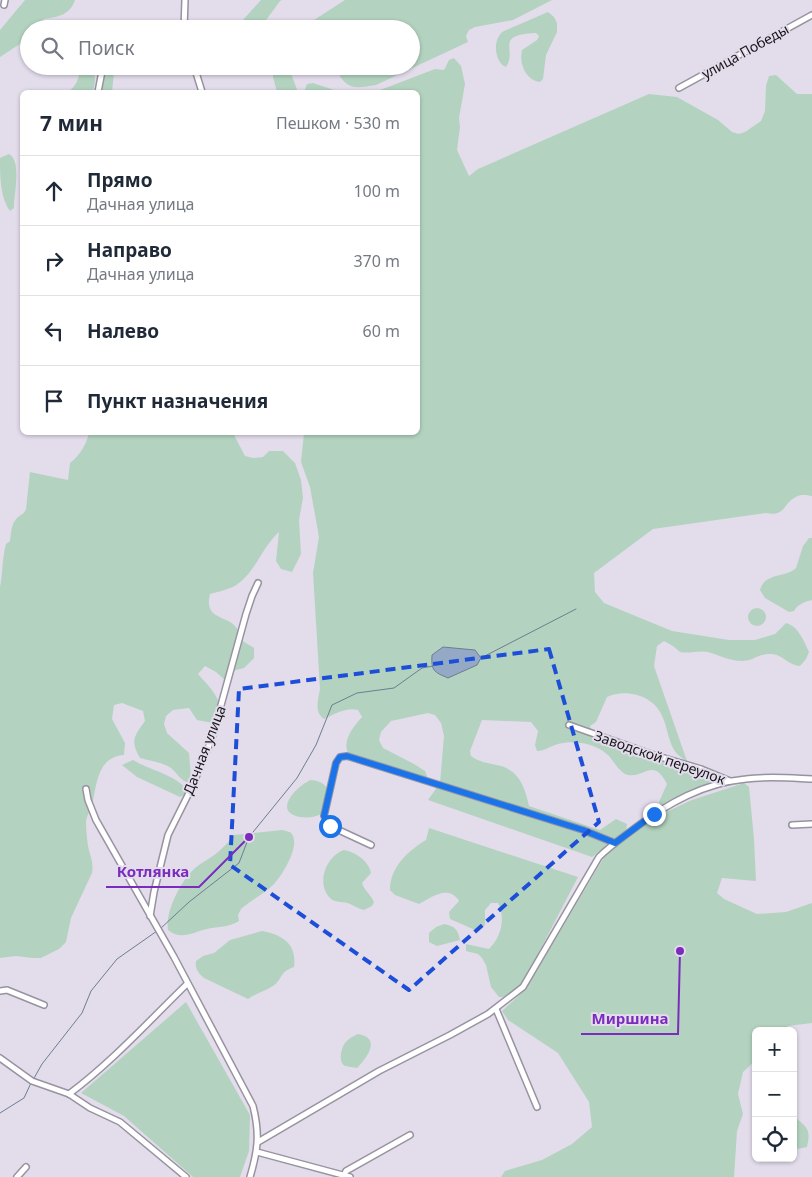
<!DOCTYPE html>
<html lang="ru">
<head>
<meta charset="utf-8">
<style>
	:root { --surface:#fff; --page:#f6f6f7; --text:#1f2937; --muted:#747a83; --line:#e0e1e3 }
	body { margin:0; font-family:"Noto Sans",sans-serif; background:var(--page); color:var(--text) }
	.controls { position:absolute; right:15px; bottom:15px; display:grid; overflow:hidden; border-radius:8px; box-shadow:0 1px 4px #0004 }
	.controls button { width:45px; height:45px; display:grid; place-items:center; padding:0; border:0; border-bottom:1px solid var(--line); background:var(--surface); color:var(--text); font:25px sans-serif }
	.stop { position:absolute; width:15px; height:15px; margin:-11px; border:4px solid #1a73e8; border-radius:50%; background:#fff }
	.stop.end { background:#1a73e8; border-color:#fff; box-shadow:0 1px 5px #0008 }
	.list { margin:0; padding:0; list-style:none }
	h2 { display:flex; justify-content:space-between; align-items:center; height:65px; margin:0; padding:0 20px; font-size:21px }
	h2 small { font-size:16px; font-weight:400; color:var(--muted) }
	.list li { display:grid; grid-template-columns:32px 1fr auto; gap:15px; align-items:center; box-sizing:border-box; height:70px; padding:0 20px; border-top:1px solid var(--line) }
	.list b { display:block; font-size:19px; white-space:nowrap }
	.list p { margin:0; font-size:16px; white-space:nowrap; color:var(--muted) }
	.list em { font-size:16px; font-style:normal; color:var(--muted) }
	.icon { flex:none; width:28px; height:28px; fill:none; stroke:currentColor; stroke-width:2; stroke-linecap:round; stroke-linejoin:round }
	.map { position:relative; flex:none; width:812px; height:1177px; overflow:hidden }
	.search { position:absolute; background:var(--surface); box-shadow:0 1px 4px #0004; left:20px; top:20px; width:400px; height:55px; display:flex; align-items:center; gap:12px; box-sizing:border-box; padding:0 18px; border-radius:28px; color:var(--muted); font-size:19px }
	.panel { position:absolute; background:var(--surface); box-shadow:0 1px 4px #0004; left:20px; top:90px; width:400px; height:345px; border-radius:8px }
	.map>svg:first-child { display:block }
	.green { fill:#b3d3c0 }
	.water { fill:#94a9c6; stroke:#6e7d92 }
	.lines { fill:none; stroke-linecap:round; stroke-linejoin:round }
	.stream { stroke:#6e7d92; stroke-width:1 }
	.minor-casing { stroke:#9893a0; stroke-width:8 }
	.minor { stroke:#fff; stroke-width:5 }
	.route { stroke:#1a73e8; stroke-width:6 }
	.marked { fill:none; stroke:#1d4ed8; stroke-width:4; stroke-dasharray:10 6; stroke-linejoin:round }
	.labels { text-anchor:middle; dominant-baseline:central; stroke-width:4; stroke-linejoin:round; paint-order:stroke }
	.street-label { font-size:14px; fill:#17151a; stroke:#e3dceb }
	.leader { fill:none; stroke:#7b2cbf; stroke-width:2 }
	.callout-dot { fill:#7b2cbf; stroke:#e3dceb; stroke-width:2 }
	.callout-label { font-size:15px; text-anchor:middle; font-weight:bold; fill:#7b2cbf; stroke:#e3dceb; stroke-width:4; stroke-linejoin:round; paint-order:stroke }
</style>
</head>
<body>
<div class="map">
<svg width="812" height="1177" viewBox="0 0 812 1177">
	<rect width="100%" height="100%" fill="#e3dceb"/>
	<!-- green -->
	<g class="green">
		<path d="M25,0H75C70,15 58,17 44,19L38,29H29V38L0,57V30Z"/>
		<path d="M261,0H282L280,1L264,23L257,29H242V21Z"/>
		<path d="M345,0H552L513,20L475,27L469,30L466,36L468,42L376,85C357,88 347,91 337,71L321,66H411V29H300Z"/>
		<path d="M548,12L554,17L557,23V32L546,55L543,79L540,82C525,80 519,63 522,50L537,40L539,36L536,33C493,35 518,49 506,67C494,62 492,38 504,31Z"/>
		<path d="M454,58L461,66L465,84L459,118L460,127L457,150L469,176L478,169L649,94L677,97L718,120L732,132L739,134L745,132L761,121L765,111L766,86L769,76L776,75L797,94H812V496C807,495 800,494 796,497C782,504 786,517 766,513L653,529L594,573L595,592L604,603L672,631L729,640H755L775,634L786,623C798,626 804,641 809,652L806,659L800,666C787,665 784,655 772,654C759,653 753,661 742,661C730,661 719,655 708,652C699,650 690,654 680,652L673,646L664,641L657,646L654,666L688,764C683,757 677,756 673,748C668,738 667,727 663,718C655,696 627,688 607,697L596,722L590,726C593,739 600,740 611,745L711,777L713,779L707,784L661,805L659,802L667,784C653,757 645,778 628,775C620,773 614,762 609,756C602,749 591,744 581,743C574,742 566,742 558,744C550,746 545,751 537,751L535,745L538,731L531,722L482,720L470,751L471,756C480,763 490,763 501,766C520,772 525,788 529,806L600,830L616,819L627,824L626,830L592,857L428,800L440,783L444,736L441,723L435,715L428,713L391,721L381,732L379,740L383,748L414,764L425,771L428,779L348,753C342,740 354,726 362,717L358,710C346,707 335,714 324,719C314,712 318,700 320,689L313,573L319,537L310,487L301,462L304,433L418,432V92H375L435,69L444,70L449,60Z"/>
		<path d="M81,66L94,67L95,81L93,92H68C77,86 79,77 81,66Z"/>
		<path d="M273,66H290V71L298,92H277L273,77Z"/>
		<path d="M112,68L114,72L112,92H101C103,83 103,73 112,68Z"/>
		<path d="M313,83L340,92H304L307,84Z"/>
		<path d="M9,154C22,161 14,194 14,208L10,211C0,197 0,175 0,158Z"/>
		<path d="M89,433H233L245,456L253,458L263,457L269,451H283L295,463L301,480L303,498L299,520L301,554L292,572L281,569L276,561L279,532C261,548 255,575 233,587C226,590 217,592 210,594C202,626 238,610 241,640L254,648V658L244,668L232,671L227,682L216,672L205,666L198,674C211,689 226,701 218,722L213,723L197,720L189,708L173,710L166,716L164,724L167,733L189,753L191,778L189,783C181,781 177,773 171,768C162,762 150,761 140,758C130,741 134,736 145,721L143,711L122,703L114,705L112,719L125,743L124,755C97,757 97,784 92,805C90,811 86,817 86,823C86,830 87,839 88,846C90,856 94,862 92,873L71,918L66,942L59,949L41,958H32L16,956L0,958V587C3,572 2,558 6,544L10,541C11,533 11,523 18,517C22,514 24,514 26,509L30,472L68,480L70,463C80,455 86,445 89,433Z"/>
		<path d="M809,538H812V600C804,602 798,604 794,611L789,612L765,598L760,590C765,572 786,578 796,568L803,546Z"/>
		<circle cx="757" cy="617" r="9"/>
		<path d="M133,760C151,771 175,774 188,791L187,794L180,797L137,777L122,765Z"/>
		<path d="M311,780C338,781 339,822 300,817C272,812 296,786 311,780Z"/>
		<path d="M744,783L749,787L754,839L756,881L722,878L717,893L724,899L757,914L786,912L812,903V1023L788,1026L783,1031H756V1060L743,1072L738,1094L743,1114L737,1131L734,1177H501L505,1171L542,1160L572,1144L592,1127L589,1102L558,1053L508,1020L502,1011L526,989L606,854L651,819L692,800Z"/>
		<path d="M429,828L578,877L525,979C519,989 512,997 499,997L491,987L486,965L482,958L478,954L466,951V944L489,949C501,937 506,919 498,903H491L485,910V925L479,930H475L450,919L449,912L459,901C448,884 431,898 419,904L395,895L390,890C390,867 408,851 426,840Z"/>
		<path d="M282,830C283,830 289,832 290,832C303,843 282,876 273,885C264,894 251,900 241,909L238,915L239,921C227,928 220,926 207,929C193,932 182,941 168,930C165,912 180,883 193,870C200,863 210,859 218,852C224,847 229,841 234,835Z"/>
		<path d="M344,850C355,852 369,861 371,873L362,883C364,890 371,895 374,902L372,906L364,910C359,909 355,906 350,904C344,901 336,903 331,899C315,884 326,856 344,850Z"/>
		<path d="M444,924C455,926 458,930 460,940L437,946L429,942V933L436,927Z"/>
		<path d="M262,931C283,935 297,944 294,967C279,972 283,979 273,986C266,991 256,993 248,999L204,978C198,973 195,969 196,961L203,956L214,953L230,940Z"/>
		<path d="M186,1002L250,1115L249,1151L240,1177H193L124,1116L81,1093Z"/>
		<path d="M358,1034C382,1038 367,1058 357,1068C354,1067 348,1067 345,1066C338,1062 341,1048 345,1043C348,1039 353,1036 358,1034Z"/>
		<path d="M793,1115C805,1127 812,1127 807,1147L793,1150Z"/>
	</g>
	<!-- water -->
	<path class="water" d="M443,647L475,650L481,658L477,665L448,678C434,672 431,671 432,655Z"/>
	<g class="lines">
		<!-- stream -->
		<g class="stream">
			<path d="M481,658L576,609"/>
			<path d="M160,929L189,902L239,863L249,837L297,778L316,745L332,705L357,693L394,688L422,668L433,666"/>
			<path d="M33,1080L42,1064L82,1013L91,991L117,959L157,931"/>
			<path d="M0,1113L24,1098L31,1083"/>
		</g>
		<defs>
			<g id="minor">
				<path d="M4,5L5,0"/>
				<path d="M184,29L185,0"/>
				<path d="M194,66L202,92"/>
				<path d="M679,88L812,15"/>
				<path d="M98,92L103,66"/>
				<path d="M569,725L654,755L701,769L730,781"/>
				<path d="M86,789L88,800L96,820L174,957L253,1106C260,1134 258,1150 250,1177"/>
				<path d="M792,825L812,824"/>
				<path d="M371,845L330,826L324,816L336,763L340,757L347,756L583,830L615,843"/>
				<path d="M150,916L154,892L168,835L192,787L212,738L246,614L252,596L258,583"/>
				<path d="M0,991L7,990L44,1005"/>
				<path d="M496,1009L537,1107"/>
				<path d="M0,1058L32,1081L69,1094L90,1108L120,1122L186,1177"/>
				<path d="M69,1094C112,1062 149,1021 187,984"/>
				<path d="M258,1142L379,1071L450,1035L488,1014L523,987L599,857C610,846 623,837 635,828C668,803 704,783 746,779C768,776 790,778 812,779"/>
				<path d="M257,1152L350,1177"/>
				<path d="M17,1177L26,1167"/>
				<path d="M343,1177L346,1171L410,1135"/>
			</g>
		</defs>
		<!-- minor casing -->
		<use href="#minor" class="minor-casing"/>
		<!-- minor -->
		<use href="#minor" class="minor"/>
	</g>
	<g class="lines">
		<!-- route -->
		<path class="route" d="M330,826L324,816L336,763L340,757L347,756L583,830L615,843L654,814"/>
	</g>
	<!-- marked area -->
	<path class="marked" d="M549,649L599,822L409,990L230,865L239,689Z"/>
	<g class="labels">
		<!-- street labels -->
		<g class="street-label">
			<text transform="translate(745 51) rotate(-29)">улица Победы</text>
			<text transform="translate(204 750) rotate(-69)">Дачная улица</text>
			<text transform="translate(660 757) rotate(19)">Заводской переулок</text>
		</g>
	</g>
	<!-- callouts -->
	<path class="leader" d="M249 837L199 887H106M680 951L678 1034H581"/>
	<g class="callout-dot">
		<circle cx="249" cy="837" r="5"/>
		<circle cx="680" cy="951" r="5"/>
	</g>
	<g class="callout-label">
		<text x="153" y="877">Котлянка</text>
		<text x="630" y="1024">Миршина</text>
	</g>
</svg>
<div class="controls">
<button>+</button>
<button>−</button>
<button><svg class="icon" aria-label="locate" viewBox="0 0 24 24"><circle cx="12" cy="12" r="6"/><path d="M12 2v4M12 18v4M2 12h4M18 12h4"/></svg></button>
</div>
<div class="stop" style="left:330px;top:826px"></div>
<div class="stop end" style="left:654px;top:814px"></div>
<div class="search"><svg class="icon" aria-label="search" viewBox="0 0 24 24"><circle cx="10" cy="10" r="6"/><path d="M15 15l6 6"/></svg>Поиск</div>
<section class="panel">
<h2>7 мин<small>Пешком · 530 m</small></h2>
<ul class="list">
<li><svg class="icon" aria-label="ahead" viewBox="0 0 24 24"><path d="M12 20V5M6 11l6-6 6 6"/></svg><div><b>Прямо</b><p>Дачная улица</p></div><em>100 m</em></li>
<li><svg class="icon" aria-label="right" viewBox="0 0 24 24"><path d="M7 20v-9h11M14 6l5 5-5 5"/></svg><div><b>Направо</b><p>Дачная улица</p></div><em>370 m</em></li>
<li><svg class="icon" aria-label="left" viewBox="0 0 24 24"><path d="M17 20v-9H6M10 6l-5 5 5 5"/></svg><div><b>Налево</b></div><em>60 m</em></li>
<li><svg class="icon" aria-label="arrive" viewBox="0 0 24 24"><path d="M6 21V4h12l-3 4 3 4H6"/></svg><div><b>Пункт назначения</b></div></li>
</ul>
</section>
</div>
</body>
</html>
